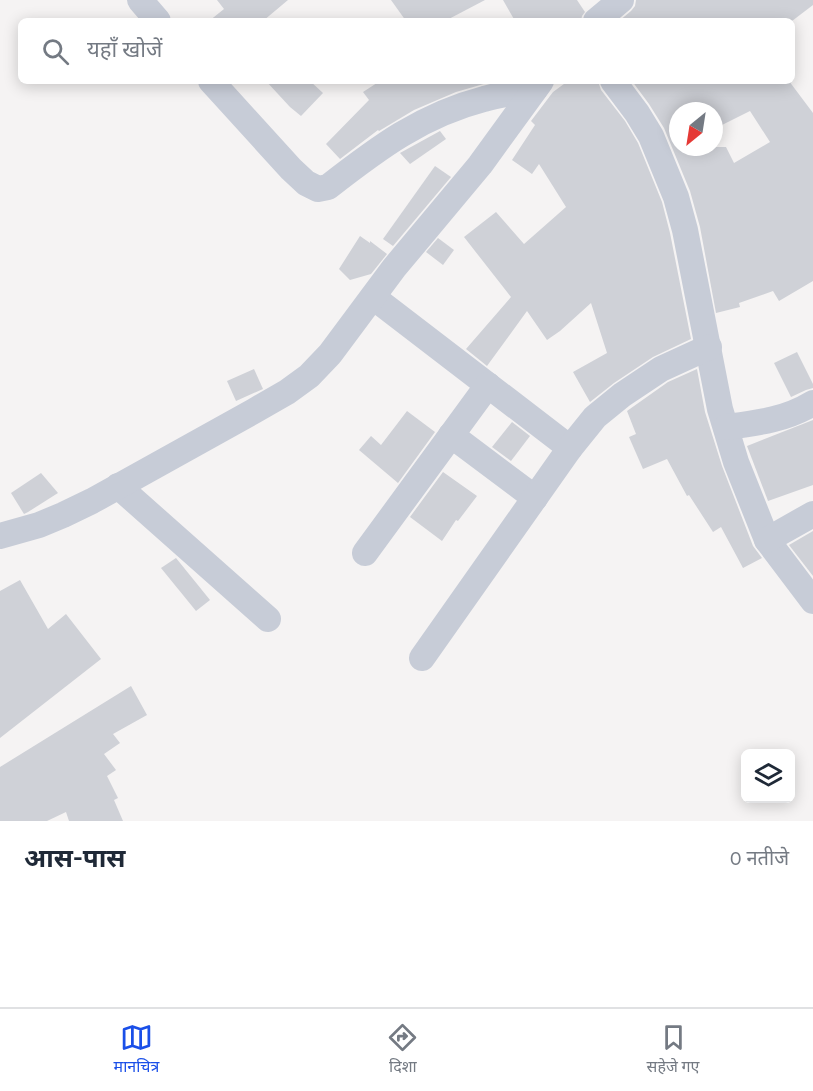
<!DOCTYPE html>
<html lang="hi">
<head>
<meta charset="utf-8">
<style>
	:root { --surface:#fff; --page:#f2f2f3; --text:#1f2937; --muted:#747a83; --line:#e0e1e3; --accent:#1a4fe8 }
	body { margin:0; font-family:Karla,"Noto Sans Devanagari",sans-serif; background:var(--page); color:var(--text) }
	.controls { position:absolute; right:18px; bottom:18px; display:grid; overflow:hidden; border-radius:9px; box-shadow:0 3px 15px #0003 }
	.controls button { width:54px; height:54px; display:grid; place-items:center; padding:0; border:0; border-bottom:2px solid var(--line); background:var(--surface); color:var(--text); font:30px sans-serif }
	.compass { position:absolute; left:669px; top:102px; width:54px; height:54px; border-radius:50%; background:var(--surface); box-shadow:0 3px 15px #0003; rotate:210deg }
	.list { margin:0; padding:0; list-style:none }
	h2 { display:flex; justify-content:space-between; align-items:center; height:78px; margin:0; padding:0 24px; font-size:26px }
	h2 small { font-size:20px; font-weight:400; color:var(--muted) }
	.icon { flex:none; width:33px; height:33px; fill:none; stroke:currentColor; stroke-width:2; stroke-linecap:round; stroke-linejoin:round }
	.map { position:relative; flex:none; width:813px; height:821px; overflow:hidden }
	.search { position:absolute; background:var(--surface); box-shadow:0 3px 15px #0003; left:18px; right:18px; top:18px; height:66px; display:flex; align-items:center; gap:15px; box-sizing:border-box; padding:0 21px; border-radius:9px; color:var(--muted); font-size:22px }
	.sheet { height:186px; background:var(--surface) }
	nav { display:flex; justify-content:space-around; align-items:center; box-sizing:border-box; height:84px; border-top:2px solid var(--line); background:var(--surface); font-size:16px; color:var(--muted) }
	nav a { display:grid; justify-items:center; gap:3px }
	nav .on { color:var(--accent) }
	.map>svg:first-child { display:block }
	.building { fill:#cfd1d7; fill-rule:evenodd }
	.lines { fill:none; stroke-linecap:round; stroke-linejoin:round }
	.minor { stroke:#c7ccd7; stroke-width:26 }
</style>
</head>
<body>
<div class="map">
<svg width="813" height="821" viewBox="0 0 813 821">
	<rect width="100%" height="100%" fill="#f5f3f3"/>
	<!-- building -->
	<g class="building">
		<path d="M217,0H288L263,21H209L224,9Z"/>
		<path d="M391,0H485L445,21H406Z"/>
		<path d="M503,0H577L585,12L582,16L581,21H515Z"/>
		<path d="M636,0H813V5L792,21H619L631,11L635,6Z"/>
		<path d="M266,81H310L323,93L301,116L290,107Z"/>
		<path d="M380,81H494L456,92L414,110L379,131L378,130L340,159L326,144L369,100L363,92Z"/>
		<path d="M568,81H598L601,90L625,121L638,143L662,202L670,233L691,339L653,357L614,383L590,402L573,372L607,353L591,303L560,331L547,340L527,311L487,366L466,349L511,297L464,237L496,212L524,244L566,207L539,164L532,174L512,160L535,125L531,121L553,92Z"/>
		<path d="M632,81H789L813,113V281L779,301L773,291L739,303L740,307L716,313L700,227L690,191L664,128L649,104ZM678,111H714V129L750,111L770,142L734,163L726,147H678Z"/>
		<path d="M440,131L446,139L410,164L400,153Z"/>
		<path d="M435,166L451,177L393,246L383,239Z"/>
		<path d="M360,236L370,243V241L387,254L371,274L350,280L339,269Z"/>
		<path d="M438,238L454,250L443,265L426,252Z"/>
		<path d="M797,352L813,384V388L806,390L791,397L774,363Z"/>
		<path d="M254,369L263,389L236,401L227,381Z"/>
		<path d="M697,369L705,412L722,466L753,546L762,558L743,568L721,527L713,532L689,495L687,496L667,459L643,469L629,437L636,434L627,411L668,382Z"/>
		<path d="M407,411L435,432L398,483L359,450L371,436L381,445Z"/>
		<path d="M813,420V485L768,501L747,446Z"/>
		<path d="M512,422L530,436L511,461L492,447Z"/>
		<path d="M443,472L477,496L458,521L456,520L442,541L410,517Z"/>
		<path d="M41,473L58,493L28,512L24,514L11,493Z"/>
		<path d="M813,531V576L789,545Z"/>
		<path d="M176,558L210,600L196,611L161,568Z"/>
		<path d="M20,580L48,629L66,614L101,659L0,738V591Z"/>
		<path d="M131,686L147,715L113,734L120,743L104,754L116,770L107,776L118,798L114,800L123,821H69L66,812L47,821H0V767Z"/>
	</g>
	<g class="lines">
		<!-- minor -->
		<g class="minor">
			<path d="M140,0L158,21"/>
			<path d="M596,21L621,0"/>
			<path d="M211,81L291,169L306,183L318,189L328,187C378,148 422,115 484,99C501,94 518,92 535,89"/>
			<path d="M613,81L637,113L651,136L676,197L685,230L720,409L736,462L767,540L813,601"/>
			<path d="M373,297L570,448"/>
			<path d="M726,427C757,423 785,420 813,403"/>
			<path d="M451,435L535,498"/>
			<path d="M118,486L268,619"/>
			<path d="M0,536L39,525L63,515L92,501L254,411L287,392L309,376L330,354L394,268L480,165L541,81"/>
			<path d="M767,540L813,514"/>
			<path d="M365,553L488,385"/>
			<path d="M422,658L570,448L595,417L622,395L661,369L709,347"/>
		</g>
	</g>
</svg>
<div class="controls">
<button><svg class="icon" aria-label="layers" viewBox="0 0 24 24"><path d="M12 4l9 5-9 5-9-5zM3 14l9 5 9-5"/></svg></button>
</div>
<svg class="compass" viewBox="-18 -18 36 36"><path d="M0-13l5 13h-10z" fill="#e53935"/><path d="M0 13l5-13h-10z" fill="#747a83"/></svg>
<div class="search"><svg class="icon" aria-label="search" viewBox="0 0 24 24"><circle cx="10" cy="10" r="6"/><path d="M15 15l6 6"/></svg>यहाँ खोजें</div>
</div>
<section class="sheet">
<h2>आस-पास<small>0 नतीजे</small></h2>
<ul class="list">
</ul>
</section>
<nav>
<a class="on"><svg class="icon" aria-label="map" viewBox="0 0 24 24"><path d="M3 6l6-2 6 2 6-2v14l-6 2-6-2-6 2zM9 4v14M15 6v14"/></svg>मानचित्र</a>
<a><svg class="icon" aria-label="directions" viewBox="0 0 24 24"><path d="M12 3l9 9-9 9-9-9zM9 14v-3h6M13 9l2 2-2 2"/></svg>दिशा</a>
<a><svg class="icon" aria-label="saved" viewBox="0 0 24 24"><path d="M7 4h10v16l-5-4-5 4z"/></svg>सहेजे गए</a>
</nav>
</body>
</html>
